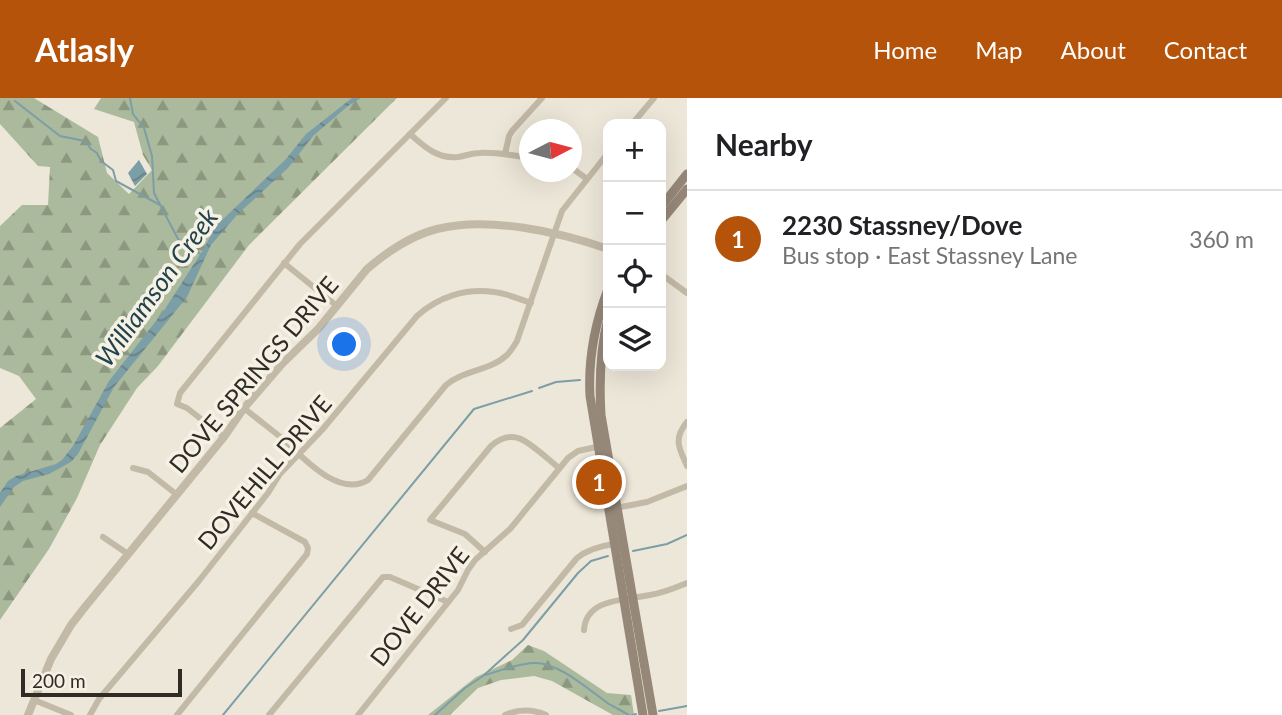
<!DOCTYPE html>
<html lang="en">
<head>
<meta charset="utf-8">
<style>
	:root { --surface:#fff; --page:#f2f2f2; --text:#202124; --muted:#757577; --line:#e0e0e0; --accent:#b45309 }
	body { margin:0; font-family:Lato,sans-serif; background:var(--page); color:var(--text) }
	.controls { position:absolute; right:21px; top:21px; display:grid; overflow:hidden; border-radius:14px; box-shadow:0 7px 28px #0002 }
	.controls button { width:63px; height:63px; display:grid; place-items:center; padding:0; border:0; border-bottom:2px solid var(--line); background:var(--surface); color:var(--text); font:35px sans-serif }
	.compass { position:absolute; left:519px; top:21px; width:63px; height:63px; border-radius:50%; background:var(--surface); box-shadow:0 7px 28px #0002; rotate:84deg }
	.scale { position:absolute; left:21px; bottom:18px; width:161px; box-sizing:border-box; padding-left:7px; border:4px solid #312b26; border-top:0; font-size:19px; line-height:24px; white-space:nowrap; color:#312b26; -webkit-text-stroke:5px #f6f1e5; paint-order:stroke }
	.you { position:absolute; left:345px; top:247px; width:24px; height:24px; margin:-18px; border:5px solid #fff; border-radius:50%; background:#1a73e8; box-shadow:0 0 0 10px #1a73e833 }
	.badge { display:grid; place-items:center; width:46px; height:46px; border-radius:50%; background:var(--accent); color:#fff; font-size:23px; font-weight:700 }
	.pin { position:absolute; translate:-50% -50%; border:4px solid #fff; box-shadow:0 2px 7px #0006 }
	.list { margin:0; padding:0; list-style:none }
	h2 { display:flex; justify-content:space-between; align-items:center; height:91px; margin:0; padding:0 28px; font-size:30px }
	h2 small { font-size:23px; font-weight:400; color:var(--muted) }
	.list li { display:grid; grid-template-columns:46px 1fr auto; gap:21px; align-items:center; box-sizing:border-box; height:98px; padding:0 28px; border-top:2px solid var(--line) }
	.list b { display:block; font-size:26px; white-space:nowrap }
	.list p { margin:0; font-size:23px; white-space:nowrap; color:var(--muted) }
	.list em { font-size:23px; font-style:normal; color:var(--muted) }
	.icon { flex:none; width:38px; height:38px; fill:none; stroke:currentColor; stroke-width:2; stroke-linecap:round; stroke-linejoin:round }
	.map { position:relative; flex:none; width:687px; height:617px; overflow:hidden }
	header { display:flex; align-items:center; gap:42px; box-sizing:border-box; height:98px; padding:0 35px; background:var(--accent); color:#fff }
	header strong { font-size:33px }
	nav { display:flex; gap:38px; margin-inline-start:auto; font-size:24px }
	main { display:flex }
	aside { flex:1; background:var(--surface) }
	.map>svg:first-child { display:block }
	.forest { fill:url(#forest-firs) }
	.water { fill:url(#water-waves) }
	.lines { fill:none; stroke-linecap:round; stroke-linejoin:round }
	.stream { stroke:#7c9ea6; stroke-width:2 }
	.minor { stroke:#c3b9a7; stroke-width:6 }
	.tertiary { stroke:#c3b9a7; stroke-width:8 }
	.secondary { stroke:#968879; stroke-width:9 }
	.labels { text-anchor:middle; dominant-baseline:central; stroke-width:7; stroke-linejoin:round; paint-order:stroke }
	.street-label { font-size:24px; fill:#312b26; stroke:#f6f1e5 }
	.water-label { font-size:26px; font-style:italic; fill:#22434c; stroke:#f6f1e5 }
</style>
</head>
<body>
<header>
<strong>Atlasly</strong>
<nav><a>Home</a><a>Map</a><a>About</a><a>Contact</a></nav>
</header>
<main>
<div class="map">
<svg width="687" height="617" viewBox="0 0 687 617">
	<defs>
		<pattern id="forest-firs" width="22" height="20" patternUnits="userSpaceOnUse" patternTransform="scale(1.75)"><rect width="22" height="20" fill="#abba9c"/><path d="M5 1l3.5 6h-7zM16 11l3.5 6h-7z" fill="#8c977f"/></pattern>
		<pattern id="water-waves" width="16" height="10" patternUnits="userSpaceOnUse" patternTransform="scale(1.75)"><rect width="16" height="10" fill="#7c9ea6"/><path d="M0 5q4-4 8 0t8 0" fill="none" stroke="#668187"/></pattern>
	</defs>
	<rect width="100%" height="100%" fill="#ede7d9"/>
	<!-- forest -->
	<g class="forest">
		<path d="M0,0H34L98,39L107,75L129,96L152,72L143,57L134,24L94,11L101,0H397L249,147L158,268L137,290L100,347L77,400L49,451L0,522V330L36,301L19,278L0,270V128L22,107H48L50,69L38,68L0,26Z"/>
		<path d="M528,547L544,553L607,595L631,597L634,617H613L552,583L534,578L501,582L478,590L450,617H428L476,579L512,562Z"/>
	</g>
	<!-- water -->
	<g class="water">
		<path d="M352,0H361L348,8L313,38L288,70L237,117L211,147L187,199L114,289L78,356L71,364L49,376L23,383L14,389L0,409V395L8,383L16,378L56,366L62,362L73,348L109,283L163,214L203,152L212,135L219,125L286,61L306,36Z"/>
		<path d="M139,62L147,76L135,88L128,75Z"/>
	</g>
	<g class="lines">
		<!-- stream -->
		<g class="stream">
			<path d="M130,0L133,16L144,30L152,58L154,95L178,141L202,157"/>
			<path d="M15,3L60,38L85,43L91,51L97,55L101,63L113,72L116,83L160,107"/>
			<path d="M539,290L556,284L580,282"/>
			<path d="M633,453L667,446L687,437"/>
			<path d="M485,577C500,573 517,566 533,565C558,563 590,593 609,606C616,610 622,613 629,617"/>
			<path d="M659,613L687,608"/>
			<path d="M223,617L474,311L532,293"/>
			<path d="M435,617L465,590L483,578L523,542L578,475L591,463L608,458"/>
			<path d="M632,617L636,616"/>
		</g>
		<!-- minor -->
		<g class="minor">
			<path d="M632,26L654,0"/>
			<path d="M410,36C425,49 437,61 458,59C465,58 472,55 480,55C496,54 513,57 530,60"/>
			<path d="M505,56L509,38L512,33L542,0"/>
			<path d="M572,70L587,81"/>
			<path d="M284,165L337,208"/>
			<path d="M661,176L687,195"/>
			<path d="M244,310C257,321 271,331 284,342C303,360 339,400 368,382L446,287C463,272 490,273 507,257C511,253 514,248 517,243L562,113L608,55"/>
			<path d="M687,324C673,341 679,350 687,368"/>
			<path d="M224,339L187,310L177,306L180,295L300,146L446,0"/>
			<path d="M133,370L148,374L176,396"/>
			<path d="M616,410L647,404L687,388"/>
			<path d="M103,439L128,456"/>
			<path d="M485,454L465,436L430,422L491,348C498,342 508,337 518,340C528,342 550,363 559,370"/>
			<path d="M511,531L522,527L577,460C588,451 600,448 614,446"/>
			<path d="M584,532C586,500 626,502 650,497C663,495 675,490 687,485"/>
			<path d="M34,602L71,617"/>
			<path d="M90,617L99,601L198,484L268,395L280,376L322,332L417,218C438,199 465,190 494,194C506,195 519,201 531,205"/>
			<path d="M177,617L307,456L308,450L305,444L252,415"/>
			<path d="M269,617L383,479H390L448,504"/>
			<path d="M358,617L458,492L468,472L475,462L510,431L568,360L578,353L601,348"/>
			<path d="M505,617C519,611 532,611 546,617"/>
		</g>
		<!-- tertiary -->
		<path class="tertiary" d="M28,617L51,561L71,527L85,509L224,339L244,310L283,265L318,231L367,171C387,154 412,137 437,131C488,118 560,134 608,151"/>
		<!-- secondary -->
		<g class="secondary">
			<path d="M661,109L687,76"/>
			<path d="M661,123L687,91"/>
			<path d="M608,191C595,225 588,261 590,298L643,617"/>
			<path d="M608,220C600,252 599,284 601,317L653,617"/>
		</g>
	</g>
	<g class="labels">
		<!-- street labels -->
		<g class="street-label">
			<text transform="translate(253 276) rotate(-50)">DOVE SPRINGS DRIVE</text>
			<text transform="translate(264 374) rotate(-50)">DOVEHILL DRIVE</text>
			<text transform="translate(419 508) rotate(-52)">DOVE DRIVE</text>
		</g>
		<!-- water labels -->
		<g class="water-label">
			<text transform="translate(156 189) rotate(-54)">Williamson Creek</text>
		</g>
	</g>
</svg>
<div class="controls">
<button>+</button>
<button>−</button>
<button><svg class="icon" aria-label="locate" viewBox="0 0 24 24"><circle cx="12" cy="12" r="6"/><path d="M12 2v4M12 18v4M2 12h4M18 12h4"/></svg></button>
<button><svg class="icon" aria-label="layers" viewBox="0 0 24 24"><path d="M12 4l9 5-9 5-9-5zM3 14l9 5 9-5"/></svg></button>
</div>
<svg class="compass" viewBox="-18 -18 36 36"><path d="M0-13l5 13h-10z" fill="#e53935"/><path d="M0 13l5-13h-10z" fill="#757577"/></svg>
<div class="scale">200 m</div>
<div class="you"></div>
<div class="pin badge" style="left:599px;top:384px">1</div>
</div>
<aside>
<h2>Nearby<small></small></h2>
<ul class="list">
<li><span class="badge">1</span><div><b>2230 Stassney/Dove</b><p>Bus stop · East Stassney Lane</p></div><em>360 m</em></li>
</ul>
</aside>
</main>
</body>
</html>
